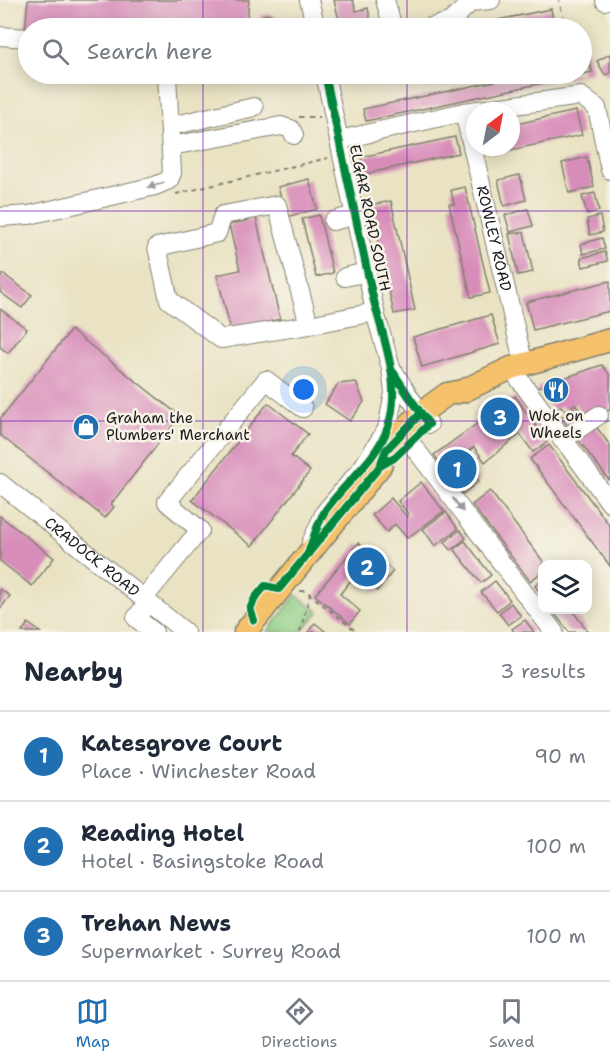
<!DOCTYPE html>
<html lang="en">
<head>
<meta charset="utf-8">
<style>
	:root { --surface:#fff; --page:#f2f2f3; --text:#1f2937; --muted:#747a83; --line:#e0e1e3; --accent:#1f6fb2 }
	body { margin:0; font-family:"Shantell Sans",sans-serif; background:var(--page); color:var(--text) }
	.controls { position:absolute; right:18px; bottom:18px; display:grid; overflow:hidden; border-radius:12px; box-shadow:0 3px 15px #0003 }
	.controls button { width:54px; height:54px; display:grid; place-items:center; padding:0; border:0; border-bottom:2px solid var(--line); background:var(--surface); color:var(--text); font:30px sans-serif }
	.compass { position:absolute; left:466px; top:102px; width:54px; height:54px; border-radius:50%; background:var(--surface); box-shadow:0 3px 15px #0003; rotate:32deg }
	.you { position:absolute; left:304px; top:390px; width:21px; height:21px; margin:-15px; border:4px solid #fff; border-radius:50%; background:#1a73e8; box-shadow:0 0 0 9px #1a73e833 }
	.badge { display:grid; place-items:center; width:39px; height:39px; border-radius:50%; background:var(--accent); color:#fff; font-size:20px; font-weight:700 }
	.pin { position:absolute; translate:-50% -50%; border:3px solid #fff; box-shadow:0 2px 6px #0006 }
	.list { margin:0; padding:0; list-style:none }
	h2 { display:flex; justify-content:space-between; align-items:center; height:78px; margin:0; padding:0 24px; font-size:26px }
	h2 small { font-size:20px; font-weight:400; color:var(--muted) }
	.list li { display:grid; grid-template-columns:39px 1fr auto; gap:18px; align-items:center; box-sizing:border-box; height:90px; padding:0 24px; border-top:2px solid var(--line) }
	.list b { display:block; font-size:22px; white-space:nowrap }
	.list p { margin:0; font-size:20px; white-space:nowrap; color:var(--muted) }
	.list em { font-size:20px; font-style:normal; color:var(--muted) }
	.icon { flex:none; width:33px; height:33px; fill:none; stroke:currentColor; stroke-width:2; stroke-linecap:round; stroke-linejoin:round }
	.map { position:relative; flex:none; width:610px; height:632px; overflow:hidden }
	.search { position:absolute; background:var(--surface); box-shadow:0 3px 15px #0003; left:18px; right:18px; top:18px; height:66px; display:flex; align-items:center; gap:15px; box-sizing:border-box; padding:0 21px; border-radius:33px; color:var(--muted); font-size:22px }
	.sheet { height:348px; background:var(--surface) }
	nav { display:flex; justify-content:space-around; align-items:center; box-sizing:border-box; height:84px; border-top:2px solid var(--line); background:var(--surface); font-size:16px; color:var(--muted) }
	nav a { display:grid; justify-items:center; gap:3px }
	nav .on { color:var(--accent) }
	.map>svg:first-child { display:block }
	.green { fill:#8fce84; stroke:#567550; stroke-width:1.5 }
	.building { fill:#d88cb9 }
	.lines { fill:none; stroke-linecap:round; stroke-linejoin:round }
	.minor-casing { stroke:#828070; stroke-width:20 }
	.major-casing { stroke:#828070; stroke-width:25 }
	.path { stroke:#828070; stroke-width:2; stroke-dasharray:4.5 4.5; stroke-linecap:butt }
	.minor { stroke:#fff; stroke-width:18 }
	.major { stroke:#f5c16b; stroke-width:22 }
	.cycleway-casing { stroke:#f7f3e8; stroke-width:11 }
	.cycleway { stroke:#00873e; stroke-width:8 }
	.oneway { fill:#999 }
	.grid { fill:none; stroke:#7b2cbf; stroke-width:1.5; stroke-opacity:0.55 }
	.labels { text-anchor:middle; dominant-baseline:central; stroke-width:5; stroke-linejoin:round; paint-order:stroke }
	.street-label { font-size:15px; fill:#1c1c1c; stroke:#f7f3e8 }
	.poi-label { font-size:15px; fill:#1c1c1c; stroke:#f7f3e8 }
</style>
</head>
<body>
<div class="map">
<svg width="610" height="632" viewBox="0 0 610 632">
	<rect width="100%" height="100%" fill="#f7f3e8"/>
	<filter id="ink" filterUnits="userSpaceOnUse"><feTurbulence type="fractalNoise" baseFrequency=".0167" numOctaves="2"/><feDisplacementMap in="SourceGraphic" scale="12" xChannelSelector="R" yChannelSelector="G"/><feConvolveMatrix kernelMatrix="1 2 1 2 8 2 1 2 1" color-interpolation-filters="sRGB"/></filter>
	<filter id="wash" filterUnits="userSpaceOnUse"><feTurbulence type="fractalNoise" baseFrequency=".008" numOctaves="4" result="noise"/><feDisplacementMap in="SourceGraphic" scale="24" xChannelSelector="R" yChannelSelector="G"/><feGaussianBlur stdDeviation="1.35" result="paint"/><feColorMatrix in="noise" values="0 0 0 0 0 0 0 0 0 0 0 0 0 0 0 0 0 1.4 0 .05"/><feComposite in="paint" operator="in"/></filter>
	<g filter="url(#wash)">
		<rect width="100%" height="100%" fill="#e9e3c3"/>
		<!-- green -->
		<path class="green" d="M296,595L319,612L300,632H267Z"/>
		<g id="blocks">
			<!-- building -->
			<g class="building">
				<path d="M28,0H249L246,28L28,30H25Z"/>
				<path d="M334,0H353L356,11L368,8L372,28H341Z"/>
				<path d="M551,9L554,24L530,28H470L469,26Z"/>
				<path d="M270,14L277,18L279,25L277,28H258V20L263,15Z"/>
				<path d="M586,49L592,72L567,78L566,74H582V50Z"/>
				<path d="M610,54V73L605,75L597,61Z"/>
				<path d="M356,74H377L357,79Z"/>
				<path d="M529,74H560L561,79L366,121L363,109Z"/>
				<path d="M576,111L582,135L492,154L491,147H511V125Z"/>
				<path d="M455,137L459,153L365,174L361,157Z"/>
				<path d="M587,157L594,187L569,193L562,163Z"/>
				<path d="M520,175L526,200L504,206L498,180Z"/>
				<path d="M309,179L317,209L286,217L278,187Z"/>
				<path d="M465,187L490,293L471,297L449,204H454L451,190Z"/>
				<path d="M595,193L599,211L587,214L582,196Z"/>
				<path d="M391,201L415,310L394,314L370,205Z"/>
				<path d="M528,209L533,226L510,232L505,215Z"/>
				<path d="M319,215L333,273L316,277L302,219Z"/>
				<path d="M600,216L603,232L590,235L587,219Z"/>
				<path d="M256,218L280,319L231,331L217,275L240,270L229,225Z"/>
				<path d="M524,232L533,272L518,275L509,234Z"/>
				<path d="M602,238L605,249L583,254L581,244Z"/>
				<path d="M605,252L608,261L583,267L581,258Z"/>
				<path d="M3,274L32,295L22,308L0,292V278Z"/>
				<path d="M610,281V311L533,330L526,302Z"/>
				<path d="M0,309L27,329L8,353L0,347Z"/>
				<path d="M491,315L500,344L422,367L413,337Z"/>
				<path d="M71,330L180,416L111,504L114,507L105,518L0,435V419Z"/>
				<path d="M602,365L610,375V410L587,420L575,404L572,406L584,423L572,432L561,417L567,413L561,406L554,411L537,390L538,387Z"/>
				<path d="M356,382L364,402L350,421L325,404L338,384Z"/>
				<path d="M515,396L547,442L533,452L520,434L485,462L474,447L461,457L479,481L463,494L434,455Z"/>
				<path d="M268,403L308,434L291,456L310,471L252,546L192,500Z"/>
				<path d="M594,424L610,445V481L576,437Z"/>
				<path d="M549,445L610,526V566L530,459Z"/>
				<path d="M421,482L444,511L407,538L395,524L387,532L372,515L391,498L407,517L409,515L398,501Z"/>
				<path d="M490,491L545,564H542V572L530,581L472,505Z"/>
				<path d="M446,512L458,529L435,546L423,529Z"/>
				<path d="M0,516L54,558L32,586L0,561Z"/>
				<path d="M460,530L466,538L451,550L445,542Z"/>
				<path d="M465,541L491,575L481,583L454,549Z"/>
				<path d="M358,543L393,571L377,591L356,574L340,594L360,611L350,624L315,595Z"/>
				<path d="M542,580V596L535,586Z"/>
				<path d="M495,581L510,600L497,611L481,592Z"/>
				<path d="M0,589L10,596L0,609Z"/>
				<path d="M511,603L521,616L508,625L499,613Z"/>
				<path d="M560,610H572L587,630L584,632H569L555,614Z"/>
				<path d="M525,620L534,632H514L512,629Z"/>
				<path d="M28,623L40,632H22Z"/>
				<path d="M315,623L326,632H308Z"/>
			</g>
		</g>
	</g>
	<g filter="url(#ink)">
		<use href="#blocks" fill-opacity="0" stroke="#828070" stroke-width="1.5"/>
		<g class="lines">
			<defs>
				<g id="minor">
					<path d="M309,0L316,28"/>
					<path d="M385,0L393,28"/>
					<path d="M605,0V1"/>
					<path d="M428,28L450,22L471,2L491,0"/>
					<path d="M0,36L28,38"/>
					<path d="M597,108L610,170"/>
					<path id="s1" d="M464,112L524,365"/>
					<path d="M171,126L254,107"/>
					<path d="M339,140L464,112L581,96L597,108"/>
					<path d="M171,146L281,126L291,129L294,135"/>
					<path d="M0,217L29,215L155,186L169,180L172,173L167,74"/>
					<path d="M333,221L355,215"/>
					<path d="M345,277L367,272"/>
					<path d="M309,325L221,339L169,300L157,247L217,233L223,215L277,205L309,325L375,312"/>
					<path d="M511,368L610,503"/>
					<path d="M394,372L410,398L429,424"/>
					<path d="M562,440L599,415"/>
					<path d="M410,442L554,632"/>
					<path id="s2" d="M0,483L185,632"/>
					<path d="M311,543L325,512L362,468L387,429L394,393L391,368L376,316L325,74"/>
					<path d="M143,599L200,530L167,502L266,380L303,408"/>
					<path d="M148,602L136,618L154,632"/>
				</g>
				<path id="major" d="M245,632L380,466L386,450L400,434L421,413L447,394L463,391L511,368L610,340"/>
			</defs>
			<!-- minor casing -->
			<use href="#minor" class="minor-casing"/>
			<!-- major casing -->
			<use href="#major" class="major-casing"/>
			<!-- path -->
			<g class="path">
				<path d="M553,28L565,25L559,0"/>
				<path d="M563,74L565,84"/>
				<path d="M299,117H320"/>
				<path d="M176,194L328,158"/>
				<path d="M300,591H306L357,632"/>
				<path d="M300,632L310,594"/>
			</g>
			<!-- minor -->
			<use href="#minor" class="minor"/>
			<!-- major -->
			<use href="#major" class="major"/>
			<defs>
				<g id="cycleway">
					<path d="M380,466L394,458L429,424L410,398L393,372"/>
					<path d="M308,554C313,539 317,524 325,511C344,483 377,460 388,427C404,380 379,330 370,284C355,214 340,144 325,74"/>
					<path d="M254,620L250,609L255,598L265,586L279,589L380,466L386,450L421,413"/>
				</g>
			</defs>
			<!-- cycleway casing -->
			<use href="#cycleway" class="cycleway-casing"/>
			<!-- cycleway -->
			<use href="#cycleway" class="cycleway"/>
		</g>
		<!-- one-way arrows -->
		<defs><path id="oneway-solid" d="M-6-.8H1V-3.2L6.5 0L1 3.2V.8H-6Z" transform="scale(1.5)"/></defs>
		<g class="oneway">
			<use href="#oneway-solid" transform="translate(156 185) rotate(163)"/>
			<use href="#oneway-solid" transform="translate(458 505) rotate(53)"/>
		</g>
	</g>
	<!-- grid -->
	<path class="grid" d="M203,0V28M407,0V28M203,74V632M407,74V632M0,211H610M0,421H610"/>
	<!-- icons -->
	<defs>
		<symbol id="restaurant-disc" viewBox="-11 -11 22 22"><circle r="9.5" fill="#1f6fb2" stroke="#f7f3e8"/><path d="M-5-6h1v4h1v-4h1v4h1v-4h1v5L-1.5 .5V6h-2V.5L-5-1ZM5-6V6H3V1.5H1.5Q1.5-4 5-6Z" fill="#fff"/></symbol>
		<symbol id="shop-disc" viewBox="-11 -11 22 22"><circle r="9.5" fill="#1f6fb2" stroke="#f7f3e8"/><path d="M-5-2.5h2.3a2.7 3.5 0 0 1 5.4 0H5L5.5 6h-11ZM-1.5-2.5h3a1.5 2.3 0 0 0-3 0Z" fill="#fff"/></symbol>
	</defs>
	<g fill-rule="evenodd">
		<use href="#restaurant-disc" x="541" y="375" width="30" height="30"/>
		<use href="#shop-disc" x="71" y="412" width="30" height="30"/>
	</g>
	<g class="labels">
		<!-- street labels -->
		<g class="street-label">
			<text transform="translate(370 218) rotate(78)">ELGAR ROAD SOUTH</text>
			<text stroke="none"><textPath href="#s1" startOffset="130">ROWLEY ROAD</textPath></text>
			<text stroke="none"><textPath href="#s2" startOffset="118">CRADOCK ROAD</textPath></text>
		</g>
		<!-- poi labels -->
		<g class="poi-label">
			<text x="556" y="416">Wok on<tspan x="556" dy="17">Wheels</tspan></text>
			<text x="106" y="418" text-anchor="start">Graham the<tspan x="106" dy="17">Plumbers' Merchant</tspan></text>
		</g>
	</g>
</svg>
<div class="controls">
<button><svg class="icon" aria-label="layers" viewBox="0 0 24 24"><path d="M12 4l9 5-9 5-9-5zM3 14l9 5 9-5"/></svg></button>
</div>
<svg class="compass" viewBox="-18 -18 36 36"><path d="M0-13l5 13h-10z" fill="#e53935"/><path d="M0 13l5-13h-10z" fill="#747a83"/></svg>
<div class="you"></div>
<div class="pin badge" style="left:457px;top:469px">1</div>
<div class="pin badge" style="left:367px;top:567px">2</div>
<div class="pin badge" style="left:500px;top:417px">3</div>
<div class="search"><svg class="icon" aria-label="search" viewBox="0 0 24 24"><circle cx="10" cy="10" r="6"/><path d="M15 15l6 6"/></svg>Search here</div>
</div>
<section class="sheet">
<h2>Nearby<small>3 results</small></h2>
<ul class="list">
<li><span class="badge">1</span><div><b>Katesgrove Court</b><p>Place · Winchester Road</p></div><em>90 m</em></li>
<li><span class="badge">2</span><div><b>Reading Hotel</b><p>Hotel · Basingstoke Road</p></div><em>100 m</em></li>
<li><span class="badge">3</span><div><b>Trehan News</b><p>Supermarket · Surrey Road</p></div><em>100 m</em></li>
</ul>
</section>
<nav>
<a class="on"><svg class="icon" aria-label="map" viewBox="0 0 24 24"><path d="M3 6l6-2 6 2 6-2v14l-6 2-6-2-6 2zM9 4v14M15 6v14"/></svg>Map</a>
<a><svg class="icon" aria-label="directions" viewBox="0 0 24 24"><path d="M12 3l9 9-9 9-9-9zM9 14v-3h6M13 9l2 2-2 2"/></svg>Directions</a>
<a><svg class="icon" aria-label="saved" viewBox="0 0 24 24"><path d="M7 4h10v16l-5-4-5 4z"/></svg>Saved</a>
</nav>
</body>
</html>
